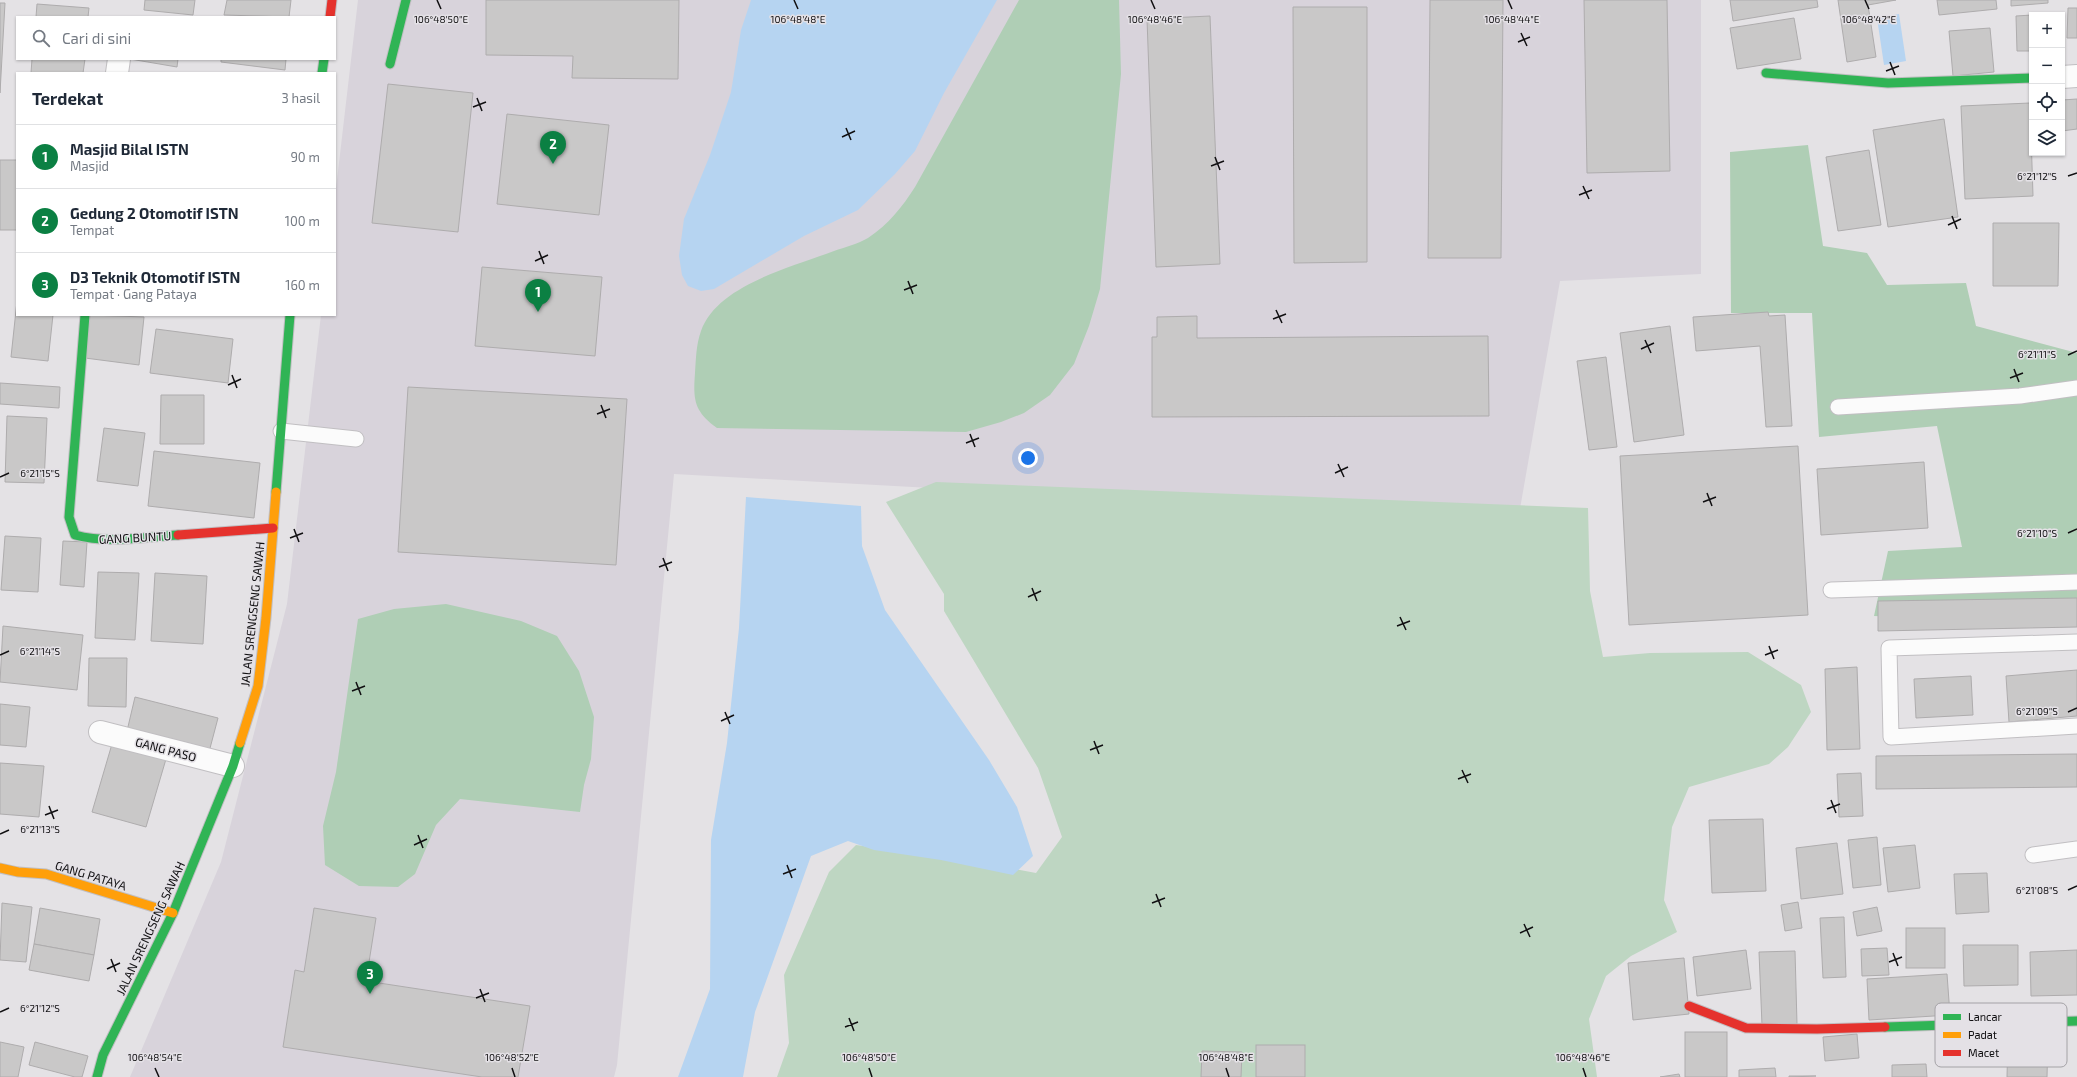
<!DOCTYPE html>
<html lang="id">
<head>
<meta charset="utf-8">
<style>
	:root { --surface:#fff; --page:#f2f2f3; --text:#1f2937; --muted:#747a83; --line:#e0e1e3; --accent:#0b8043 }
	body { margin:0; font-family:"Exo 2",sans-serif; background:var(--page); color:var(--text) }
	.controls { position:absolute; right:12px; top:12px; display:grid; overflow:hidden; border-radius:0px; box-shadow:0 1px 3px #0004 }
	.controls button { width:36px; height:36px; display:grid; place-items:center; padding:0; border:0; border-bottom:1px solid var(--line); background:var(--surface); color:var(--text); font:20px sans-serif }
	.you { position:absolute; left:1028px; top:458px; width:14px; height:14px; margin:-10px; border:3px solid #fff; border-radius:50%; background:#1a73e8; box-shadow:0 0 0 6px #1a73e833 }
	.badge { display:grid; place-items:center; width:26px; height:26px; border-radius:50%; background:var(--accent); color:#fff; font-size:13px; font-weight:700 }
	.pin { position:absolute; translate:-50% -33px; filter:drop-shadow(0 1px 2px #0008) }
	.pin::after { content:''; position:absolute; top:21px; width:14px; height:12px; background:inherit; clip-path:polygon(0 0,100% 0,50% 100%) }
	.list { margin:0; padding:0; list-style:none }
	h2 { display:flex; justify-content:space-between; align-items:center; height:52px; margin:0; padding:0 16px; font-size:17px }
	h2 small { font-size:13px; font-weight:400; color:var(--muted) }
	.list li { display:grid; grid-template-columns:26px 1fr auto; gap:12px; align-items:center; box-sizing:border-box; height:64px; padding:0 16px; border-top:1px solid var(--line) }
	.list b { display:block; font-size:15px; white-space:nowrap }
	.list p { margin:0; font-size:13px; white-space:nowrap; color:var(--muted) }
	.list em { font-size:13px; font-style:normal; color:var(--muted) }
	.icon { flex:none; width:22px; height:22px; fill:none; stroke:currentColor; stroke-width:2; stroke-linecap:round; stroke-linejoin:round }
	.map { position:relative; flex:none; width:2077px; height:1077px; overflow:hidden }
	.search { position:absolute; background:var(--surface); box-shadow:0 1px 3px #0004; left:16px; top:16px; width:320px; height:44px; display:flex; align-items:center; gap:10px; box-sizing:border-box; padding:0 14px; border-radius:0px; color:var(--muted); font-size:15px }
	.panel { position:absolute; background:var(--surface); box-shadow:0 1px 3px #0004; left:16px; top:72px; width:320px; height:244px; border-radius:0px }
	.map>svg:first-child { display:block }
	.built { fill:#d8d3db }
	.green { fill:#bed6c2 }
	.forest { fill:#afceb5 }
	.water { fill:#b6d4f1 }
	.building { fill:#c9c8c8; stroke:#aeacad }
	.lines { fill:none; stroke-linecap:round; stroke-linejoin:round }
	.lane-casing { stroke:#c1bfc2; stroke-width:17 }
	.street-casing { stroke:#c1bfc2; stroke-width:24 }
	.fast-casing { stroke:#c1bfc2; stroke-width:11 }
	.slow-casing { stroke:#c1bfc2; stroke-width:11 }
	.jam-casing { stroke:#c1bfc2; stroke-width:11 }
	.lane { stroke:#fbfbfb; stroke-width:15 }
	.street { stroke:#fbfbfb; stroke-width:22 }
	.fast { stroke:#30b455; stroke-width:9 }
	.slow { stroke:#ff9f0a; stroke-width:9 }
	.jam { stroke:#e5322d; stroke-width:9 }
	.ticks { fill:none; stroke:#100f11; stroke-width:1.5 }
	.labels { text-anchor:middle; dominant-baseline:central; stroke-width:3; stroke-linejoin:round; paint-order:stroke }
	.street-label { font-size:12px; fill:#100f11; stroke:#e4e1e6 }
	.key { fill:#e4e1e6; stroke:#a4a2a6; stroke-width:1 }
	.key-label { font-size:11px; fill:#100f11 }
	.ticks-label { font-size:10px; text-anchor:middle; fill:#100f11; stroke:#e4e1e6; stroke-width:3; stroke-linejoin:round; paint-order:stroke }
</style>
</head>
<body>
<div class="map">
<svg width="2077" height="1077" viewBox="0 0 2077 1077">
	<rect width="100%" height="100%" fill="#e4e2e5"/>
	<!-- built -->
	<path class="built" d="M358,0H1701V274L1560,281L1518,520L674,474L617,1065L614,1077H130L221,862L287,604L321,315H335V197Z"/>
	<!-- green -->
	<path class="green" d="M936,482L1588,508L1590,591L1603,657L1650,653L1748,652L1801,685L1811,712L1788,747L1769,764L1689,787L1672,827L1664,900L1677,932L1631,956L1606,976L1589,1019L1597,1077H777L789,1043L784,975L829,872L856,845L954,858L1036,873L1062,837L1038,768L944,611V594L886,502Z"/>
	<!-- forest -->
	<g class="forest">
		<path d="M1019,0H1119L1121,74L1100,289L1089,326L1074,364L1050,395L1024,413L1001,422L966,432L717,428C694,411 693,400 695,373C696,359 696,345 701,331C717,285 792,267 834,251C845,247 858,244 868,238C888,225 903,206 915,187Z"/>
		<path d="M1808,145L1823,246L1867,253L1887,285L1966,283L1976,326L2077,353V624L1874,616L1888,551L1962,547L1937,426L1819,437L1812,313H1731L1730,152Z"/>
		<path d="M446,604L521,621L557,636L579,671L594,717L591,759L584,785L580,812L460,799L436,825L415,874L398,887L359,886L325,865L323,826L336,772L358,619L394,609Z"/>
	</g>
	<!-- water -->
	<g class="water">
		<path d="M751,0H997L944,93L915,151L895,174L858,210L804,236L714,289L701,291L688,286L682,275L679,256L684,219L710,155L731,92L741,30Z"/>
		<path d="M1899,14L1906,61L1884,65L1877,18Z"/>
		<path d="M746,497L861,506L862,546L885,610L989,760L1017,807L1033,856L1013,875L941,860L874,850L848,841L811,856L755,1012L743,1077H678L710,989L711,840L727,743L739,628Z"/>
	</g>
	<!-- building -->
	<g class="building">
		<path d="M145,0H195L193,15L144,10Z"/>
		<path d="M227,0H291L289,17L224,15Z"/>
		<path d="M486,0H679L678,79L572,78L573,56L486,55Z"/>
		<path d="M1430,0H1503L1501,258H1428Z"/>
		<path d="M1584,0H1667L1670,171L1587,173Z"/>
		<path d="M1730,0H1817L1818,7L1733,21Z"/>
		<path d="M1838,0H1896L1868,5L1876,57L1847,62Z"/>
		<path d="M1937,0H1996L1997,9L1939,15Z"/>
		<path d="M2011,0H2048V3L2011,6Z"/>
		<path d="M0,3H5L0,93Z"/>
		<path d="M37,4L89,8L88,17H36Z"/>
		<path d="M1293,7H1367V262L1294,263Z"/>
		<path d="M2068,8H2077V38H2067Z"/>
		<path d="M2032,15V51H2017L2016,16Z"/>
		<path d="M1210,16L1220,264L1156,267L1147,19Z"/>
		<path d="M1794,18L1801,59L1737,69L1730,28Z"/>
		<path d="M1990,28L1994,72L1953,76L1949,31Z"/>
		<path d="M32,59H85L83,73H31Z"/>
		<path d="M130,59H178L177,67Z"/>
		<path d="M221,59H286L285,70L221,62Z"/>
		<path d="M388,84L473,93L458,232L372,223Z"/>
		<path d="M2077,99V129L2062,131V100Z"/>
		<path d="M2030,103L2033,196L1965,199L1961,106Z"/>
		<path d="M507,114L609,125L599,215L497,204Z"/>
		<path d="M1944,119L1958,217L1888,227L1873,130Z"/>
		<path d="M1869,150L1881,225L1838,231L1826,157Z"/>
		<rect x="0" y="160" width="17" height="70"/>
		<path d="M1993,223H2059L2058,286H1993Z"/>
		<path d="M482,267L602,277L595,356L475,346Z"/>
		<path d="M17,301V315H53L48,361L11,357Z"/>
		<path d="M1768,312L1769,316L1785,315L1792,426L1766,427L1760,346L1696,351L1693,317Z"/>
		<path d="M90,315L144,317L139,365L85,358Z"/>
		<path d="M1197,316V338L1488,336L1489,416L1152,417V337H1157V317Z"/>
		<path d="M1670,326L1684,435L1634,442L1620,333Z"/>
		<path d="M156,329L233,339L228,383L150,373Z"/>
		<path d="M1606,357L1617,447L1589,450L1577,361Z"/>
		<path d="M0,383L60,387L59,408L0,404Z"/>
		<path d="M408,387L627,399L616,565L398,552Z"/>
		<path d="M161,395H204V444H160Z"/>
		<path d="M7,416L47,418L44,483L5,482Z"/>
		<path d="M104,428L145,433L138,486L97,481Z"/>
		<path d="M1798,446L1808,615L1629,625L1620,456Z"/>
		<path d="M154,451L260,463L254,518L148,506Z"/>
		<path d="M1924,462L1928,528L1821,535L1817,469Z"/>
		<path d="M5,536L41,538L38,592L1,590Z"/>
		<path d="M63,541L87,542L84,587L60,585Z"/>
		<path d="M98,572L139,573L135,640L95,638Z"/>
		<path d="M155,573L207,576L203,644L151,641Z"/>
		<path d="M2077,598V627L1878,631V601Z"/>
		<path d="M3,626L83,635L77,690L0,682Z"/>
		<path d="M89,658H127L126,707L88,706Z"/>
		<path d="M1857,667L1860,749L1827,750L1825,669Z"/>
		<path d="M2077,670V716L2009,722L2006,676Z"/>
		<path d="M1971,676L1973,715L1916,718L1914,679Z"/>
		<path d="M135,697L218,718L209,752L127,731Z"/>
		<path d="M0,704L30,707L26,747L0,745Z"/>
		<path d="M112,744L166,759L146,827L92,812Z"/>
		<path d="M2077,754V787L1876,789V756Z"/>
		<path d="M0,763L44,766L39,817L0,814Z"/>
		<path d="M1861,773L1863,816L1839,817L1837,774Z"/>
		<path d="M1763,819L1766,891L1712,893L1709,820Z"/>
		<path d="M1877,837L1881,885L1853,888L1848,840Z"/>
		<path d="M1837,843L1843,894L1801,899L1796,848Z"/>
		<path d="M1915,845L1920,888L1888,892L1883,848Z"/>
		<path d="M1987,873L1989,912L1956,914L1954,874Z"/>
		<path d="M1798,902L1802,928L1785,931L1781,905Z"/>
		<path d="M2,903L32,907L26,962L0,960Z"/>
		<path d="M1877,907L1882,931L1857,936L1853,912Z"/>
		<path d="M40,908L100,919L94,955L34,944Z"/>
		<path d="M314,908L376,918L366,981L530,1006L518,1077H482L283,1047L295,970L304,972Z"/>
		<path d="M1844,917L1846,977L1823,978L1820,918Z"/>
		<rect x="1906" y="928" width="39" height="40"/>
		<path d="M34,944L94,955L89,981L29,970Z"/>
		<path d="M1963,945H2018V985L1964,986Z"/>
		<path d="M1887,948L1889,975L1862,976L1861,949Z"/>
		<path d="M1746,950L1751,989L1697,996L1693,957Z"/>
		<path d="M2077,950V995L2031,996L2030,952Z"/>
		<path d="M1795,951L1797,1024L1762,1025L1759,952Z"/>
		<path d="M1684,958L1689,1014L1633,1020L1628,963Z"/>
		<path d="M1947,974L1950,1015L1869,1020L1867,979Z"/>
		<rect x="1685" y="1032" width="42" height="45"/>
		<path d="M1857,1034L1859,1058L1825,1061L1823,1037Z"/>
		<path d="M2008,1036L2048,1037L2047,1077H2007Z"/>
		<path d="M0,1042L24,1047L18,1077H0Z"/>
		<path d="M35,1042L88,1056L82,1077H75L29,1065Z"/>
		<rect x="1256" y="1045" width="49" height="32"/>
		<path d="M1202,1051L1242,1052L1241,1077H1201Z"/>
		<path d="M1926,1064L1927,1077H1892V1065Z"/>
		<path d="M1775,1068L1776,1077H1739V1070Z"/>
		<path d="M1679,1074L1680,1077H1660Z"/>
		<path d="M1789,1076H1816L1789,1077Z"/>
	</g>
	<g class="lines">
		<defs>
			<g id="lane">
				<path d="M1838,407L2020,396L2077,388"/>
				<path d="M281,431L356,439"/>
				<path d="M1831,590L2077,582"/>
				<path d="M2077,642L1889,648L1891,737L2077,726"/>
				<path d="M2033,855L2077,849"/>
			</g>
			<g id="street">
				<path d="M117,73L119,59"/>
				<path d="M2062,77L2077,76"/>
				<path d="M100,732L233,766"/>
			</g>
			<g id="fast">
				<path d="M390,64L406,0"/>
				<path d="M322,73L324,59"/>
				<path d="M1766,73L1888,83L2032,78"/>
				<path d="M85,315L69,517L75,535C108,544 144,537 178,535"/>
				<path d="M276,492L290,315"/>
				<path d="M1885,1027L2077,1021"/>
				<path d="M97,1077L103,1055L173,913L233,766L240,743"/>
			</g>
			<g id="slow">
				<path d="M240,743L258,686L266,618L276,492"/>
				<path d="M0,868L18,872L46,874L173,913"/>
			</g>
			<g id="jam">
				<path d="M330,17L332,0"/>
				<path d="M178,535L273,528"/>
				<path d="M1689,1006L1746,1028L1817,1029L1885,1027"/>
			</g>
		</defs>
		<!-- lane casing -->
		<use href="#lane" class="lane-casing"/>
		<!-- street casing -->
		<use href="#street" class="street-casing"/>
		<!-- fast casing -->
		<use href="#fast" class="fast-casing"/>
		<!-- slow casing -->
		<use href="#slow" class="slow-casing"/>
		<!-- jam casing -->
		<use href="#jam" class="jam-casing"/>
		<!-- lane -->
		<use href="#lane" class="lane"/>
		<!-- street -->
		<use href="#street" class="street"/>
		<!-- fast -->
		<use href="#fast" class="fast"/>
		<!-- slow -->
		<use href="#slow" class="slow"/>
		<!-- jam -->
		<use href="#jam" class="jam"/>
	</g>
	<!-- ticks -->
	<path class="ticks" d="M437,0L441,9M794,0L798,9M1151,0L1155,9M1508,0L1512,9M1865,0L1869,9M1521,33L1527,46M1518,42L1530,37M1890,62L1895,75M1886,71L1899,66M477,98L482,111M473,107L486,102M846,128L851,140M842,137L855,131M1215,157L1220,170M1211,166L1224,161M2068,176L2077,173M1583,186L1589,199M1579,195L1592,190M1952,216L1957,229M1948,225L1961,219M539,251L544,264M535,261L548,255M908,281L913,294M904,290L917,285M1276,310L1282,323M1273,319L1286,314M1645,340L1651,353M1641,349L1654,343M2068,355L2077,351M2014,369L2019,382M232,375L237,388M2010,378L2023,373M228,385L241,379M601,405L606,418M597,414L610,409M970,434L975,447M966,443L979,438M1338,464L1344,477M1335,473L1348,467M0,477L9,473M1707,493L1712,506M1703,502L1716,497M294,529L299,542M2068,533L2077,529M290,538L303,533M663,558L668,571M659,567L672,562M1032,588L1037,601M1028,597L1041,591M1400,617L1406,630M1397,626L1410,621M1769,646L1774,659M0,655L9,651M1765,655L1778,650M356,682L361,695M352,691L365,686M725,712L730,724M2068,712L2077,708M721,721L734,715M1094,741L1099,754M1090,750L1103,745M1462,770L1468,783M1458,779L1471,774M1831,800L1836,813M49,806L54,819M1827,809L1840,804M45,815L58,810M0,834L9,830M418,835L423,848M414,845L427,839M787,865L792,878M783,874L796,869M2068,890L2077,886M1156,894L1161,907M1152,903L1165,898M1524,924L1530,937M1520,933L1533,927M1893,953L1898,966M111,959L116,972M1889,962L1902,957M107,969L120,963M480,989L485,1002M476,998L489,993M0,1012L9,1008M849,1018L854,1031M845,1027L858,1022M155,1068L159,1077M512,1068L515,1077M869,1068L872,1077M1226,1068L1229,1077M1583,1068L1586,1077"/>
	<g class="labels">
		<!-- street labels -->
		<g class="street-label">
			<text transform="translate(135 537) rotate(-3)">GANG BUNTU</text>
			<text transform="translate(252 614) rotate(-84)">JALAN SRENGSENG SAWAH</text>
			<text transform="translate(166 749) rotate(15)">GANG PASO</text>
			<text transform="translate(91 875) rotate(17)">GANG PATAYA</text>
			<text transform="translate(150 928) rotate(-65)">JALAN SRENGSENG SAWAH</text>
		</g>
	</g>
	<!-- legend -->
	<rect x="1935" y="1003" width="132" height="64" rx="6" class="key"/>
	<rect x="1943" y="1014" width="18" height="6" fill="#30b455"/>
	<rect x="1943" y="1032" width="18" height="6" fill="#ff9f0a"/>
	<rect x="1943" y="1050" width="18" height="6" fill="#e5322d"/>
	<g class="key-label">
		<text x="1968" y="1021">Lancar</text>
		<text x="1968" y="1039">Padat</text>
		<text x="1968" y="1057">Macet</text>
	</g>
	<g class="ticks-label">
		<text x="441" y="23">106°48'50"E</text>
		<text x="798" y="23">106°48'48"E</text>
		<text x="1155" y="23">106°48'46"E</text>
		<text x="1512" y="23">106°48'44"E</text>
		<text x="1869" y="23">106°48'42"E</text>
		<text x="2037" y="180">6°21'12"S</text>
		<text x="2037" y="358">6°21'11"S</text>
		<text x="40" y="477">6°21'15"S</text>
		<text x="2037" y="537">6°21'10"S</text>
		<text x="40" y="655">6°21'14"S</text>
		<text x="2037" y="715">6°21'09"S</text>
		<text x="40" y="833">6°21'13"S</text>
		<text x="2037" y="894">6°21'08"S</text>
		<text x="40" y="1012">6°21'12"S</text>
		<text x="155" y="1061">106°48'54"E</text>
		<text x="512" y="1061">106°48'52"E</text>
		<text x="869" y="1061">106°48'50"E</text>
		<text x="1226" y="1061">106°48'48"E</text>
		<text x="1583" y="1061">106°48'46"E</text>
	</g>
</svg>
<div class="controls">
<button>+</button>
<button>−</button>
<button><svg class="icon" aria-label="locate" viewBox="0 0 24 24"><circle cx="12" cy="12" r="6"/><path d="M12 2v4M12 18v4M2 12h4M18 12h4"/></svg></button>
<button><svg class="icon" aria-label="layers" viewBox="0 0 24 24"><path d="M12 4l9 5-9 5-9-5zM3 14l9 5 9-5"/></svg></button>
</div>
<div class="you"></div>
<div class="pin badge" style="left:538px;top:312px">1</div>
<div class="pin badge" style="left:553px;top:164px">2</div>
<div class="pin badge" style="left:370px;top:994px">3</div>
<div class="search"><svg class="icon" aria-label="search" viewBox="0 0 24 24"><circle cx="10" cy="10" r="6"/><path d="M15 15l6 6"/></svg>Cari di sini</div>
<section class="panel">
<h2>Terdekat<small>3 hasil</small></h2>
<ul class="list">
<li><span class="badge">1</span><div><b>Masjid Bilal ISTN</b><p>Masjid</p></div><em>90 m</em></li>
<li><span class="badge">2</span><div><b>Gedung 2 Otomotif ISTN</b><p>Tempat</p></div><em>100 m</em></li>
<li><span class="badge">3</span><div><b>D3 Teknik Otomotif ISTN</b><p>Tempat · Gang Pataya</p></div><em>160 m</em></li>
</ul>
</section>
</div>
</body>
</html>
